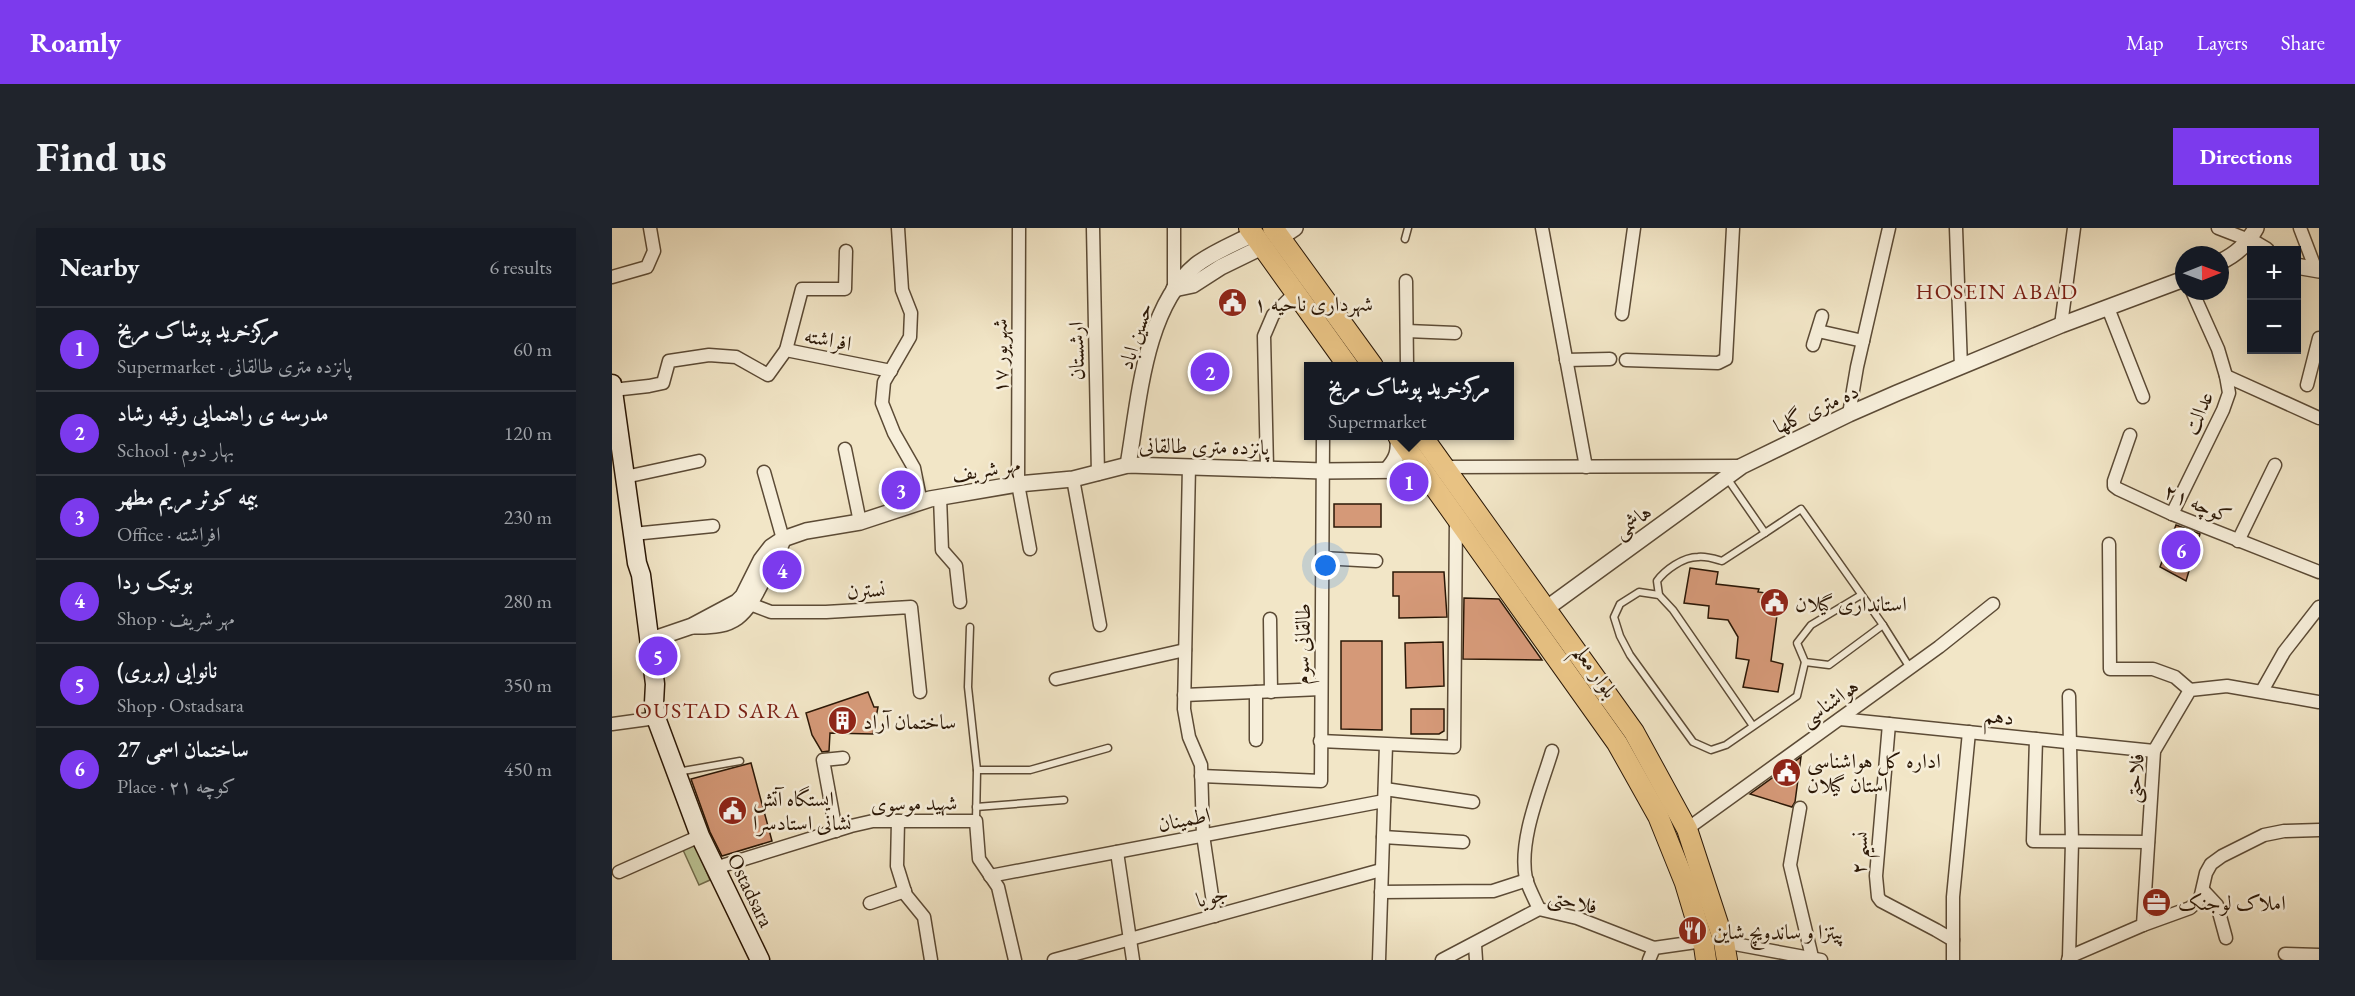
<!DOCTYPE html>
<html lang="en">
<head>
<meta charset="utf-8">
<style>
	:root { --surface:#171b24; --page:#20242c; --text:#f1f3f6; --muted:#9ea1a6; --line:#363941; --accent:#7c3aed }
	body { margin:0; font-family:"EB Garamond",Amiri,serif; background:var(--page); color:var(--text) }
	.controls { position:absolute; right:18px; top:18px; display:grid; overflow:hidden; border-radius:0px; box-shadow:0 6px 24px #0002 }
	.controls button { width:54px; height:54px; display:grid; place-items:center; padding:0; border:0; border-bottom:2px solid var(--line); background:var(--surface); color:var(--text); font:30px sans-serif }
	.compass { position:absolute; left:1563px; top:18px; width:54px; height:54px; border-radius:50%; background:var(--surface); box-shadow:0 6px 24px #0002; rotate:89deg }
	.you { position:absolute; left:714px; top:338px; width:21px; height:21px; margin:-15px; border:4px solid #fff; border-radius:50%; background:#1a73e8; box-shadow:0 0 0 9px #1a73e833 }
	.badge { display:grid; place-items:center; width:39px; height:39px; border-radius:50%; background:var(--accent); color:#fff; font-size:20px; font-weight:700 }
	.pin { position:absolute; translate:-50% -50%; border:3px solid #fff; box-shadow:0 2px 6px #0006 }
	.popup { position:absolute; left:692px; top:134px; width:210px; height:78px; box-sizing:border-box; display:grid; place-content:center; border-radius:0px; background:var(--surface); filter:drop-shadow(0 2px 4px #0005); font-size:20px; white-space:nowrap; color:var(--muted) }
	.popup b { font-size:22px; color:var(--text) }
	.popup::after { content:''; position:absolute; left:50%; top:100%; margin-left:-12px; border:12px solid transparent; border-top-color:var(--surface) }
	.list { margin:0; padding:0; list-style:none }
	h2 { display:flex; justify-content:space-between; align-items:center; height:78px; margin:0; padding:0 24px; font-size:26px }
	h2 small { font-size:20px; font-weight:400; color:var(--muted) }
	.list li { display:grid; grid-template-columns:39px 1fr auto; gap:18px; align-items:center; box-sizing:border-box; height:84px; padding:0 24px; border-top:2px solid var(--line) }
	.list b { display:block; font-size:22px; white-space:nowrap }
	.list p { margin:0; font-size:20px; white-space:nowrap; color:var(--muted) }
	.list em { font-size:20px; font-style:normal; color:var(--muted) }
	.map { position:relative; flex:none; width:1707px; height:732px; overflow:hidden; border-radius:0px }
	header { display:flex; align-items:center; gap:36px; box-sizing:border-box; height:84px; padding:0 30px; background:var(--accent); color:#fff }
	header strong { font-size:28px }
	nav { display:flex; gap:33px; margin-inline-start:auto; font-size:21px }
	.intro { display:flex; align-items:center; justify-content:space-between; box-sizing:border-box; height:144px; padding:0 36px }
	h1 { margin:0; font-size:42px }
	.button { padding:15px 27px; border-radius:0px; background:var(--accent); color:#fff; font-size:21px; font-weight:700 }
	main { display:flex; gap:36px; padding:0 36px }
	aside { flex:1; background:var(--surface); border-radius:0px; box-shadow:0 6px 24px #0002 }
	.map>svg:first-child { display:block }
	.green { fill:#bcc495; stroke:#736e4e; stroke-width:1.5 }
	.building { fill:#d59978; stroke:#2a1706; stroke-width:1.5 }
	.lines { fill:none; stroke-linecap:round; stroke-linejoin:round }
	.service-casing { stroke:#5c4b36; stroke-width:9 }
	.minor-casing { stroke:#5c4b36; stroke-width:15 }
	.tertiary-casing { stroke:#5c4b36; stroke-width:18 }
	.secondary-casing { stroke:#2a1706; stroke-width:21 }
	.primary-casing { stroke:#2a1706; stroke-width:22 }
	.service { stroke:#f7efdb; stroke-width:6 }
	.minor { stroke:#f7efdb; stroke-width:12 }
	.tertiary { stroke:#f7efdb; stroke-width:15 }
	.secondary { stroke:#f7efdb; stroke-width:18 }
	.primary { stroke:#e9c384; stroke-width:20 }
	.labels { text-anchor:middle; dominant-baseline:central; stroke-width:5; stroke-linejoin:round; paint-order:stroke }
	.poi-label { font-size:21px; fill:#2a1706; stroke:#f7efdb; text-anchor:start }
	.street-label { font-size:21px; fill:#2a1706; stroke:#f7efdb }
	.neighbourhood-label { font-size:22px; letter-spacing:1.5px; fill:#7a1f14; stroke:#f7efdb }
</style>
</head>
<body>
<header>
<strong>Roamly</strong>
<nav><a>Map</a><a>Layers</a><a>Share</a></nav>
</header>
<div class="intro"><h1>Find us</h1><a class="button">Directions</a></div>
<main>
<aside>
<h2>Nearby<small>6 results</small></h2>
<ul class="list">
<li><span class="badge">1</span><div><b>مرکزخرید پوشاک مریخ</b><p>Supermarket · پانزده متری طالقانی</p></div><em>60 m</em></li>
<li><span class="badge">2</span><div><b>مدرسه ی راهنمایی رقیه رشاد</b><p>School · بهار دوم</p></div><em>120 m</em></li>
<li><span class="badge">3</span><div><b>بیمه کوثر مریم مطهر</b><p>Office · افراشته</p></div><em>230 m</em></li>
<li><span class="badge">4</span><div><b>بوتیک ردا</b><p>Shop · مهر شریف</p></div><em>280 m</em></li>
<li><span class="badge">5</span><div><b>نانوایی (بربری)</b><p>Shop · Ostadsara</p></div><em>350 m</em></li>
<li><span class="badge">6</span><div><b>ساختمان اسمی 27</b><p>Place · کوچه ۲۱</p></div><em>450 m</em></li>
</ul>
</aside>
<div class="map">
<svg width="1707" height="732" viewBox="0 0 1707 732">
	<rect width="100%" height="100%" fill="#f2e6c7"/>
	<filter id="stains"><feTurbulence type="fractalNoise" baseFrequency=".00333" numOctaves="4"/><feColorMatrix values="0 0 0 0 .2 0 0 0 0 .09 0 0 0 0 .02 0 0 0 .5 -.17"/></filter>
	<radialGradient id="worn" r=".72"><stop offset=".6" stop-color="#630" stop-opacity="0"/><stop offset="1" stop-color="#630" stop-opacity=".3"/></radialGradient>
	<!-- green -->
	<path class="green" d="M83,617L98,652L87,657L71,622Z"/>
	<!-- building -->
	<g class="building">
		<rect x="722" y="276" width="47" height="23"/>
		<path d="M1564,297L1588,306L1574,353L1548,339Z"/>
		<path d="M1078,340L1106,344L1104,356L1147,361L1146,364L1161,366L1164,372L1162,386L1165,387L1159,433L1171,436L1166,464L1131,459L1137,432L1124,430L1126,409L1116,392L1096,390L1097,378L1072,375Z"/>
		<path d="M781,344H832L835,389L787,390V368H781Z"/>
		<path d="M852,370L887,371L930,432L851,431Z"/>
		<path d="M729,413H770V502L729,501Z"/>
		<path d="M831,414L832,458L794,460L793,415Z"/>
		<path d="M256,464L262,479H266L261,506L218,505L217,523L210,524L200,507L194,485Z"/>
		<path d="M799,481H832V503L827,506H799Z"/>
		<path d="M1189,529L1183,574L1180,579L1138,566Z"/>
		<path d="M139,535L160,613L110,628L98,604L79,551Z"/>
	</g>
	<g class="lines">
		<defs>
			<g id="service">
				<path d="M793,11L796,0"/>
				<path d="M1115,250L1153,305L1189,281L1271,397L1298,440"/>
				<path d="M1047,367L1045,353C1053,342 1071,329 1086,329C1094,328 1103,331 1110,333L1153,305"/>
				<path d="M1249,367L1199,397L1185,415L1193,434L1217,437L1271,397"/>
				<path d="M358,399L356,459L365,542L364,593"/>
				<path d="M1141,498L1061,382L1047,367L1027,364L1008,376L1002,389L1008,408L1018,427L1081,514L1099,522L1114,517L1185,468L1193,434"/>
				<path d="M365,542H418L496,520"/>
				<path d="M65,544L128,533"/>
				<path d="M364,579L452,572"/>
			</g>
			<g id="minor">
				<path d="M286,0L290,62L299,85L298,109L272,154L270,175L282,205L302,240L309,275"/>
				<path d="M407,0L406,256L418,321"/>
				<path d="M481,0L486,246"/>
				<path d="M562,0V61"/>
				<path d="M930,0L974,239"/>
				<path d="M1344,0L1349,139"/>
				<path d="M1606,0L1637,12"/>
				<path d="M1688,0L1704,42"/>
				<path d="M0,49L35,39L42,23L38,0"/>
				<path d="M794,53L795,138"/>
				<path d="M1496,80L1531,169"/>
				<path d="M1010,86L1022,0"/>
				<path d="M1449,97L1462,0"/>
				<path d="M795,103L843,105"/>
				<path d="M1206,103L1251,113"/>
				<path d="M1201,117L1210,88"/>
				<path d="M174,122L190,61H233L234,23"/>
				<path d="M954,132L998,131"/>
				<path d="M1014,132L1106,135L1114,131L1121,0"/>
				<path d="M1614,148L1707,190"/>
				<path d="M1695,157L1707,110"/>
				<path d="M1,162L37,158L51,155L57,133L97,127L124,129L156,147L174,122L279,143"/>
				<path d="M1237,186L1245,139L1277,0"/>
				<path d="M1518,207L1502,253V258L1506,261L1560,286L1707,344"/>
				<path d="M233,221L248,294"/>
				<path d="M577,238L572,481L577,509L589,537L591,607L603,688"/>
				<path d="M833,239L1130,238"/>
				<path d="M655,240L652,108L661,87L683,65"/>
				<path d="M152,244L171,311"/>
				<path d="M13,249L87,233"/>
				<path d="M461,251L488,397"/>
				<path d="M328,269L330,322L344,338L348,374"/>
				<path d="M1560,286L1611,182L1617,165L1614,148L1606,121L1580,63"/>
				<path d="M21,306L101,298"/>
				<path d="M1626,313L1663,237"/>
				<path d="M1497,316L1498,441H1541L1563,449L1578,462"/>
				<path d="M710,330L764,333"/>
				<path d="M131,369L138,376L159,384H214L299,379L308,464"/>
				<path d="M658,391L659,464"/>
				<path d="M444,451L573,422"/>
				<path d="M1650,463L1672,424L1707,379"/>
				<path d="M572,467L709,461"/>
				<path d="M1228,491L1542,523"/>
				<path d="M0,496L44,490"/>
				<path d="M1277,496L1264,648L1266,669L1269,673L1324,702L1341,712"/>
				<path d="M1424,511L1421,613L1536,614"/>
				<path d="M644,512V464"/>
				<path d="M708,513L842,519L844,290"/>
				<path d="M589,548L709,553L711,208"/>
				<path d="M773,561L861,574"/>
				<path d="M1188,580L1178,637L1200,729"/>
				<path d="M286,593L285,638L294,667L312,689L319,732"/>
				<path d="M1075,601L1327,419L1381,376"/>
				<path d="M224,603L211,532L231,530"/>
				<path d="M771,609L851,614"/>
				<path d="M505,624L521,732"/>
				<path d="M103,640L239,598L261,593H364L367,631L386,659L403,732"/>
				<path d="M7,644L88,608"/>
				<path d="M378,648L772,573"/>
				<path d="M1591,662L1605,677L1614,710"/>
				<path d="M769,664L881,663L915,652"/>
				<path d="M258,675L293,663"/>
				<path d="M927,681C923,672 917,661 914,651C906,612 929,560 940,523"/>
				<path d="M1531,697L1578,680L1588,671L1594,645L1599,636L1610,628L1652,607L1672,603L1707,602"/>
				<path d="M1112,714L1209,732"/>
				<path d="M863,717L864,732"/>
				<path d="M1673,726L1707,727"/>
				<path d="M1457,729L1460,614L1457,468"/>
				<path d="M442,732L769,642"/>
				<path d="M767,732L774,517"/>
				<path d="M830,732L927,681L965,690L1042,720L1091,713"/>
				<path d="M1037,732L1042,720"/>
				<path d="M1341,732V669L1357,504"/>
				<path d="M1456,732L1457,729L1531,697L1542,523L1578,462L1615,458L1707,474"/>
			</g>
			<g id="tertiary">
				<path d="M668,10L683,0"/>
				<path d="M1637,12L1654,22"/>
				<path d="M1608,34C1625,26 1635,16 1644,0"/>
				<path d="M1684,38L1707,42"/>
				<path d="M562,61L581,57L609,39L650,19"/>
				<path d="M516,237C527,174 532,80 584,37C599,25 624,15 641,6"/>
				<path d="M775,242C786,230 787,223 786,208"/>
				<path d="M935,380L1130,238L1237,186L1285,165L1449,97L1572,51"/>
				<path d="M81,398C124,399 132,389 151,351C157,338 165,327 170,314"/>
				<path d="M36,413L80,398L125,374L131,368L149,332L159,319L171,311L194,303L248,294L318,271L406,256L461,251L516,237L711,243L811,242"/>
			</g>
			<path id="secondary" d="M0,156L25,335L29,347L43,456L42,475L44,490L88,608L148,732"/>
			<g id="primary">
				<path d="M637,0L736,138"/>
				<path d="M661,0L761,138"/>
				<path d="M786,208L1005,515L1046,588L1073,655L1092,718L1094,732"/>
				<path d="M810,208L1022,504L1075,601L1112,714L1115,732"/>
			</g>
		</defs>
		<!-- service casing -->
		<use href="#service" class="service-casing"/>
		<!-- minor casing -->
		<use href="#minor" class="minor-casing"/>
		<!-- tertiary casing -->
		<use href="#tertiary" class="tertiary-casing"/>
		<!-- secondary casing -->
		<use href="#secondary" class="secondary-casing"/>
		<!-- primary casing -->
		<use href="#primary" class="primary-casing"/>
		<!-- service -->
		<use href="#service" class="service"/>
		<!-- minor -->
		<use href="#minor" class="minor"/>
		<!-- tertiary -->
		<use href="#tertiary" class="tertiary"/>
		<!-- secondary -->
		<use href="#secondary" class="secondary"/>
		<!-- primary -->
		<use href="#primary" class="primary"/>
	</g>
	<!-- icons -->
	<defs>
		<symbol id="civic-disc" viewBox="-11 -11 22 22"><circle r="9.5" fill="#8f2418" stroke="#f7efdb"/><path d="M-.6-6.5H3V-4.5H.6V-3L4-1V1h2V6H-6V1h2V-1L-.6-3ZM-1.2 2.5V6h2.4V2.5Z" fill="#fff"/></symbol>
		<symbol id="building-disc" viewBox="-11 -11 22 22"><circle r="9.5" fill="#8f2418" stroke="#f7efdb"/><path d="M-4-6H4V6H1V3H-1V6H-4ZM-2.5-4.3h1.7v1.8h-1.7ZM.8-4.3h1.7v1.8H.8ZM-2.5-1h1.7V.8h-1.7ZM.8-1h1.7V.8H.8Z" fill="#fff"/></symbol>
		<symbol id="office-disc" viewBox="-11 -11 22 22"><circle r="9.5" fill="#8f2418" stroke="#f7efdb"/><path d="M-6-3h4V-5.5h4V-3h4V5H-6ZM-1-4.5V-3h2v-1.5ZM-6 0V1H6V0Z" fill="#fff"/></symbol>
		<symbol id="restaurant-disc" viewBox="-11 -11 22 22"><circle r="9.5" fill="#8f2418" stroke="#f7efdb"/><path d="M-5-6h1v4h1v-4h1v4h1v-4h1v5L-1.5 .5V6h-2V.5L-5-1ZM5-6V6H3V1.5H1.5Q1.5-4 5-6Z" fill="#fff"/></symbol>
	</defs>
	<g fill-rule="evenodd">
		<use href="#civic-disc" x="604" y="58" width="33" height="33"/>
		<use href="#civic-disc" x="1146" y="358" width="33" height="33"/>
		<use href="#building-disc" x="214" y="476" width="33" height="33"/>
		<use href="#civic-disc" x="1158" y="528" width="33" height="33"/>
		<use href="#civic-disc" x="104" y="566" width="33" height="33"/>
		<use href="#office-disc" x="1528" y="658" width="33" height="33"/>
		<use href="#restaurant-disc" x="1064" y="686" width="33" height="33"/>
	</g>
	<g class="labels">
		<!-- poi labels -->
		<g class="poi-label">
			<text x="642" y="75">شهرداری ناحیه ۱</text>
			<text x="1183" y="375">استانداری گیلان</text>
			<text x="251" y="493">ساختمان آراد</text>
			<text x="1195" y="532">اداره کل هواشناسی<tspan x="1195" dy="24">استان گیلان</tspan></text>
			<text x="141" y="570">ایستگاه آتش<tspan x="141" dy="24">نشانی استادسرا</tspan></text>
			<text x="1566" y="674">املاک لوجنک</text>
			<text x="1101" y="703">پیتزا و ساندویچ شاین</text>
		</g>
		<!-- street labels -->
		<g class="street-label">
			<text transform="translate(523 108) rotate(-72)">حسین اباد</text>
			<text transform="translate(216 111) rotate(11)">افراشته</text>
			<text transform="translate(464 123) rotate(-91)">ارشستان</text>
			<text transform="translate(387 128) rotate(-90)">۱۷ شهریور</text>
			<text transform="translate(1204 180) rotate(-25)">ده متری گلها</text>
			<text transform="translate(1586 185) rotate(-67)">عدالت</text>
			<text transform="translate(592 218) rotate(1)">پانزده متری طالقانی</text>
			<text transform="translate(374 241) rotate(-9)">مهر شریف</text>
			<text transform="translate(1586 275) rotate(23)">کوچه ۲۱</text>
			<text transform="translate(1020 293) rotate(-36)">هاشمی</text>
			<text transform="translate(254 362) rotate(-4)">نسترن</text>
			<text transform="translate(690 416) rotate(-89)">طالقانی سوم</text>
			<text transform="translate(984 443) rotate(55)">بلوار معلم</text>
			<text transform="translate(1217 474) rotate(-35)">هواشناسی</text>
			<text transform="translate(1387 488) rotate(6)">دهم</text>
			<text transform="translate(1522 550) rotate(-84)">فلاحتی</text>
			<text transform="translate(302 575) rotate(-1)">شهید موسوی</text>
			<text transform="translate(572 591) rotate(-11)">اطمینان</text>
			<text transform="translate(1247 625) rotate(-86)">نسیم ٢</text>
			<text transform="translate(139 662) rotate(64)">Ostadsara</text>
			<text transform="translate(600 668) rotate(-15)">جویا</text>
			<text transform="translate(961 673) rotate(14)">فلاحتی</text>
		</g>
		<!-- neighbourhood labels -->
		<g class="neighbourhood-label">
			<text x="1385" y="63">HOSEIN ABAD</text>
			<text x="106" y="482">OUSTAD SARA</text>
		</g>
	</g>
	<rect width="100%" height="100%" filter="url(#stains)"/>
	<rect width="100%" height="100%" fill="url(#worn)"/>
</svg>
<div class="controls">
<button>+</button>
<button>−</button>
</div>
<svg class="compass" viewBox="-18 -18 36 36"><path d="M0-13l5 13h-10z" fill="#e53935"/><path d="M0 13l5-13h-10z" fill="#9ea1a6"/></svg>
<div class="you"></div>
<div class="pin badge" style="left:797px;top:254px">1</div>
<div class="popup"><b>مرکزخرید پوشاک مریخ</b>Supermarket</div>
<div class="pin badge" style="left:598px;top:144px">2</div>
<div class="pin badge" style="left:289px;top:262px">3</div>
<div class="pin badge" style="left:170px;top:342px">4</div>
<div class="pin badge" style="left:46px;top:428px">5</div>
<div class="pin badge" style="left:1569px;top:322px">6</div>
</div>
</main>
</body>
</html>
